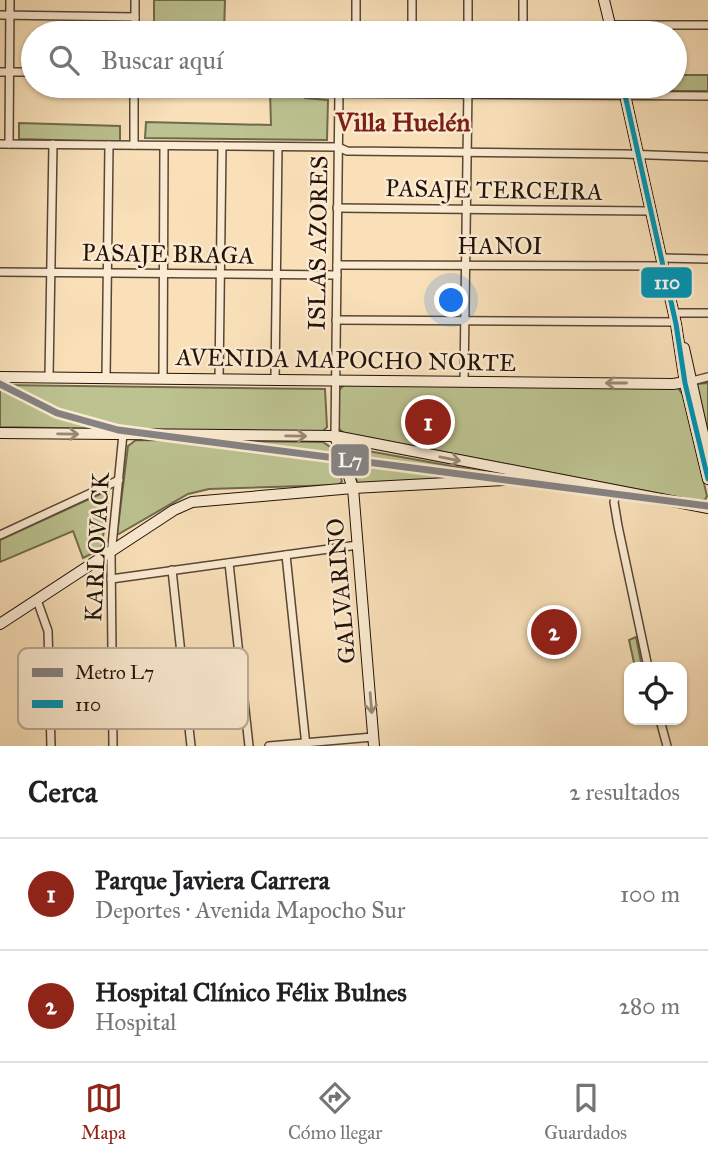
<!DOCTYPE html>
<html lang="es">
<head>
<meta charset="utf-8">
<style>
	:root { --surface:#fff; --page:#f2f2f2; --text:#202124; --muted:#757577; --line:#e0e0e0; --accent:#8f2418 }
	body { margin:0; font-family:"IM FELL Great Primer",serif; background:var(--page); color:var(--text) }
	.controls { position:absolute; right:21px; bottom:21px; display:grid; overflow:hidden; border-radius:14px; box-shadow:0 2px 5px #0004 }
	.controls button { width:63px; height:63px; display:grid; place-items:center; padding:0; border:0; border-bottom:2px solid var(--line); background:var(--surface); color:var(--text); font:35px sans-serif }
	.you { position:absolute; left:452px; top:301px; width:24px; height:24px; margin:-18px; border:5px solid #fff; border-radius:50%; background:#1a73e8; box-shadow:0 0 0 10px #1a73e833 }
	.badge { display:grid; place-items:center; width:46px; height:46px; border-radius:50%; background:var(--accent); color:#fff; font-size:23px; font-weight:700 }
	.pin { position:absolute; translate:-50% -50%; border:4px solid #fff; box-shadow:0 2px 7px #0006 }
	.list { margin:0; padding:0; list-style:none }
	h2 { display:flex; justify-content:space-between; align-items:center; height:91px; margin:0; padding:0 28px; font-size:30px }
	h2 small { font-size:23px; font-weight:400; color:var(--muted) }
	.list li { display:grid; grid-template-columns:46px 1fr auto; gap:21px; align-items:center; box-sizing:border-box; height:112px; padding:0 28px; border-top:2px solid var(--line) }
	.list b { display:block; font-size:26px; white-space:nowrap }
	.list p { margin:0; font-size:23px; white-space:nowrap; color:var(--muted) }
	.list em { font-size:23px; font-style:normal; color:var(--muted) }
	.icon { flex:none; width:38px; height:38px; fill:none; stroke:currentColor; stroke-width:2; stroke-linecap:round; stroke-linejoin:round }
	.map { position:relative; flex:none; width:708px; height:746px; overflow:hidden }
	.search { position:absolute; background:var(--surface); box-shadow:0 2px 5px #0004; left:21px; right:21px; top:21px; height:77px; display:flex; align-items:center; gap:18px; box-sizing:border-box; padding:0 24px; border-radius:38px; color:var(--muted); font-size:26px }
	.sheet { height:315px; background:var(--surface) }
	nav { display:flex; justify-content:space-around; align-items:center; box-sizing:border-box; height:98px; border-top:2px solid var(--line); background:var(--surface); font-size:19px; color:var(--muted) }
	nav a { display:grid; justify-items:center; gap:4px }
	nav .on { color:var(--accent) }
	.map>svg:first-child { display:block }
	.green { fill:#bcc290; stroke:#6f6a4c; stroke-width:2 }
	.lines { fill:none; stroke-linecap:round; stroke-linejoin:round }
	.street-casing { stroke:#584634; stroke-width:10 }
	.secondary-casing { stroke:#221208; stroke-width:12 }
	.street { stroke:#fbebd2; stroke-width:7 }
	.secondary { stroke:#fbebd2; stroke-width:10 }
	.bus-1-casing { stroke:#fbebd2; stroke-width:10 }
	.bus-1 { stroke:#0093b3; stroke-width:5 }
	.metro-1-casing { stroke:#fbebd2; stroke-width:12 }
	.metro-1 { stroke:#868383; stroke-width:7 }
	.oneway { stroke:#998977 }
	.labels { text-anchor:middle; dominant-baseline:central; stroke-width:5; stroke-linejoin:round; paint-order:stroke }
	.street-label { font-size:24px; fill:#221208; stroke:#fbebd2 }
	.neighbourhood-label { font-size:26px; font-weight:bold; fill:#7a1f14; stroke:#fbebd2 }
	.key { fill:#fbebd2; stroke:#baaa95; stroke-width:2 }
	.key-label { font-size:19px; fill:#221208 }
	.line-badge { stroke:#fbebd2; stroke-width:2.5 }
	.badge-label { font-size:19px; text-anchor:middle; font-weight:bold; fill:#fff }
</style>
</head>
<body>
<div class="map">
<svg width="708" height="746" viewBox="0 0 708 746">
	<rect width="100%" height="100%" fill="#f9e0b9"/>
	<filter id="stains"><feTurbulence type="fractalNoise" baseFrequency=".00286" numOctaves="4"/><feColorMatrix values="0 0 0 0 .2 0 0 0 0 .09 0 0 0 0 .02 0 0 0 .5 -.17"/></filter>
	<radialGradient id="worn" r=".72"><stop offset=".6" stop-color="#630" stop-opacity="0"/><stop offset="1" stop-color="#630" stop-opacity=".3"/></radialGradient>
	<!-- green -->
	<g class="green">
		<path d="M154,0H225L224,33H154Z"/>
		<path d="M675,75H708V91H630V86H675Z"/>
		<path d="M244,86H303L305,98L328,100L327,140L145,138L146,122L271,125L270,91L244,90Z"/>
		<rect x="415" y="86" width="49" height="4"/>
		<rect x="473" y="86" width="44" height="4"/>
		<path d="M527,86H607L609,90H527Z"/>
		<path d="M19,123L120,126V142L19,139Z"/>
		<path d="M708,383V436L696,384Z"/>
		<path d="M345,384L678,388L683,395L707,496L705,500L698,501L344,433L338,428V391Z"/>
		<path d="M0,385L325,389L327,427L321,433L0,427Z"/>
		<path d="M136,440L323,442L330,447L342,481L339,485L209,489L188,494L117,535L128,446Z"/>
		<path d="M346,447L501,475L358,485Z"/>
		<path d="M109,490L102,545L99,550L83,558L73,531L0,562V540Z"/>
		<path d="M636,637L642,667H635L629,640Z"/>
	</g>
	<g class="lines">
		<defs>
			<g id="street">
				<path d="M0,15L135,17"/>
				<path d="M610,25H708"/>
				<path d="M135,33V0"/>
				<path d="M356,33V0"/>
				<path d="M412,33V0"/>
				<path d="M468,33V0"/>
				<path d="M523,33V0"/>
				<path d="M0,72H33"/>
				<path d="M308,86L309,93L708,96"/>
				<path d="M0,144L338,147L347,151L624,154L708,157"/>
				<path d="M9,144L10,0"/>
				<path d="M134,145V86"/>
				<path d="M337,208L651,211"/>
				<path d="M661,258L708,259"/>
				<path d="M337,265L663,266"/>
				<path d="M0,272L337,275"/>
				<path d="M673,313H708"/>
				<path d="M336,320L675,322"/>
				<path d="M49,377L53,144"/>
				<path d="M106,378L109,145"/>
				<path d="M163,379L164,146"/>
				<path d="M219,379L222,146"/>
				<path d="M275,380L278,147"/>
				<path d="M692,381L708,377"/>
				<path d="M464,382L468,86"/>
				<path d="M335,436L339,92"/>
				<path d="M617,491L614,502L618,526L648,667"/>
				<path d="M0,535L119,480"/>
				<path d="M286,555L306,746"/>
				<path d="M229,563L249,746"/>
				<path d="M172,570L191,746"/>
				<path d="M111,579L358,545"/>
				<path d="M37,600L48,631L51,746"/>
				<path d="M660,720L667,746"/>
				<path d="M113,746L111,556L123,434"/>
				<path d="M269,746L373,737"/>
			</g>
			<g id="secondary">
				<path d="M604,0L612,33"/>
				<path d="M623,86L676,324L685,383L708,479"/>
				<path d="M684,348L708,456"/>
				<path d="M0,377L673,384L692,381"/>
				<path d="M0,433L335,436L708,508"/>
				<path d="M335,436L353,488L374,746"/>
				<path d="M0,624L174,510L192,502L353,488L504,480L526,475"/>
			</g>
		</defs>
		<!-- street casing -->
		<use href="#street" class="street-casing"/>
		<!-- secondary casing -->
		<use href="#secondary" class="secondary-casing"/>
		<!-- street -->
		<use href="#street" class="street"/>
		<!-- secondary -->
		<use href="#secondary" class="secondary"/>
		<defs>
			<path id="bus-1" d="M623,86L676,324L685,383L708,479"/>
		</defs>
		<!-- bus-1 casing -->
		<use href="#bus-1" class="bus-1-casing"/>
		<!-- bus-1 -->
		<use href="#bus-1" class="bus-1"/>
		<defs>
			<path id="metro-1" d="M0,384L57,413L118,430L708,506"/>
		</defs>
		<!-- metro-1 casing -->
		<use href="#metro-1" class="metro-1-casing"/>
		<!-- metro-1 -->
		<use href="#metro-1" class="metro-1"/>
	</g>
	<!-- one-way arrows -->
	<defs><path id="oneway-shaft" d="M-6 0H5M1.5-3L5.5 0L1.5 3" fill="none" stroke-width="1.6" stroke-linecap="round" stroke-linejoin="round" transform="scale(1.75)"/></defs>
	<g class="oneway">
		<use href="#oneway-shaft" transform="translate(616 383) rotate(-180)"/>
		<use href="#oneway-shaft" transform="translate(68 434) rotate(1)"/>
		<use href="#oneway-shaft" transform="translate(296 436) rotate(1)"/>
		<use href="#oneway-shaft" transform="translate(450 459) rotate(11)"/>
		<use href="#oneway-shaft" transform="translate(371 703) rotate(85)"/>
	</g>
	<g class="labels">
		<!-- street labels -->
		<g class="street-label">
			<text transform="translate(494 190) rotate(1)">PASAJE TERCEIRA</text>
			<text transform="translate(318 243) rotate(-89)">ISLAS AZORES</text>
			<text x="500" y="246">HANOI</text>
			<text transform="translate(168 254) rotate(1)">PASAJE BRAGA</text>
			<text transform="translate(346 360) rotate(1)">AVENIDA MAPOCHO NORTE</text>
			<text transform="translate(97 547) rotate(-87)">KARLOVACK</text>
			<text transform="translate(341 591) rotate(-95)">GALVARINO</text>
		</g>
		<!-- neighbourhood labels -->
		<g class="neighbourhood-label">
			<text x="403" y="122">Villa Huelén</text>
		</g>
	</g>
	<!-- legend -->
	<rect x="18" y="648" width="230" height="81" rx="10" class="key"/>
	<rect x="32" y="668" width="31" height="9" fill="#868383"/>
	<rect x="32" y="700" width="31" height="8" fill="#0093b3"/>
	<g class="key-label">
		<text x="75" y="679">Metro L7</text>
		<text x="75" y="711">110</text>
	</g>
	<g class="line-badge">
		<rect x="640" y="266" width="53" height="33" rx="7" fill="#0093b3"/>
		<rect x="330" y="443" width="40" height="34" rx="7" fill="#868383"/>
	</g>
	<g class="badge-label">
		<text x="667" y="289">110</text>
		<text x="350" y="467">L7</text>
	</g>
	<rect width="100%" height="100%" filter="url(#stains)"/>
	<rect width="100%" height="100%" fill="url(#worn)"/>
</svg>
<div class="controls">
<button><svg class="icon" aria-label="locate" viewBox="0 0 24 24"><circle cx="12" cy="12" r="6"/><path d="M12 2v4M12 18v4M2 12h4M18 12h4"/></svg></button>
</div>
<div class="you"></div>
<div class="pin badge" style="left:428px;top:422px">1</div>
<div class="pin badge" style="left:554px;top:632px">2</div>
<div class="search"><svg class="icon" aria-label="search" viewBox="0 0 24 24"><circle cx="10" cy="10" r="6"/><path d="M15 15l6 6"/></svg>Buscar aquí</div>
</div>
<section class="sheet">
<h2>Cerca<small>2 resultados</small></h2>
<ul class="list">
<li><span class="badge">1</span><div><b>Parque Javiera Carrera</b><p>Deportes · Avenida Mapocho Sur</p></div><em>100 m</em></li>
<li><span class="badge">2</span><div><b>Hospital Clínico Félix Bulnes</b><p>Hospital</p></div><em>280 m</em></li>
</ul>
</section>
<nav>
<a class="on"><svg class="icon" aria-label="map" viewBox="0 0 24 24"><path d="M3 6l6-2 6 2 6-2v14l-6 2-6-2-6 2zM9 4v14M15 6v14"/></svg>Mapa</a>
<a><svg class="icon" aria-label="directions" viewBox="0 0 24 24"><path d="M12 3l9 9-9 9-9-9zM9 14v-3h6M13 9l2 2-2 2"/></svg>Cómo llegar</a>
<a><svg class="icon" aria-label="saved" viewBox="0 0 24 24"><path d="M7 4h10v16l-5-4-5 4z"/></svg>Guardados</a>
</nav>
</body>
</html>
